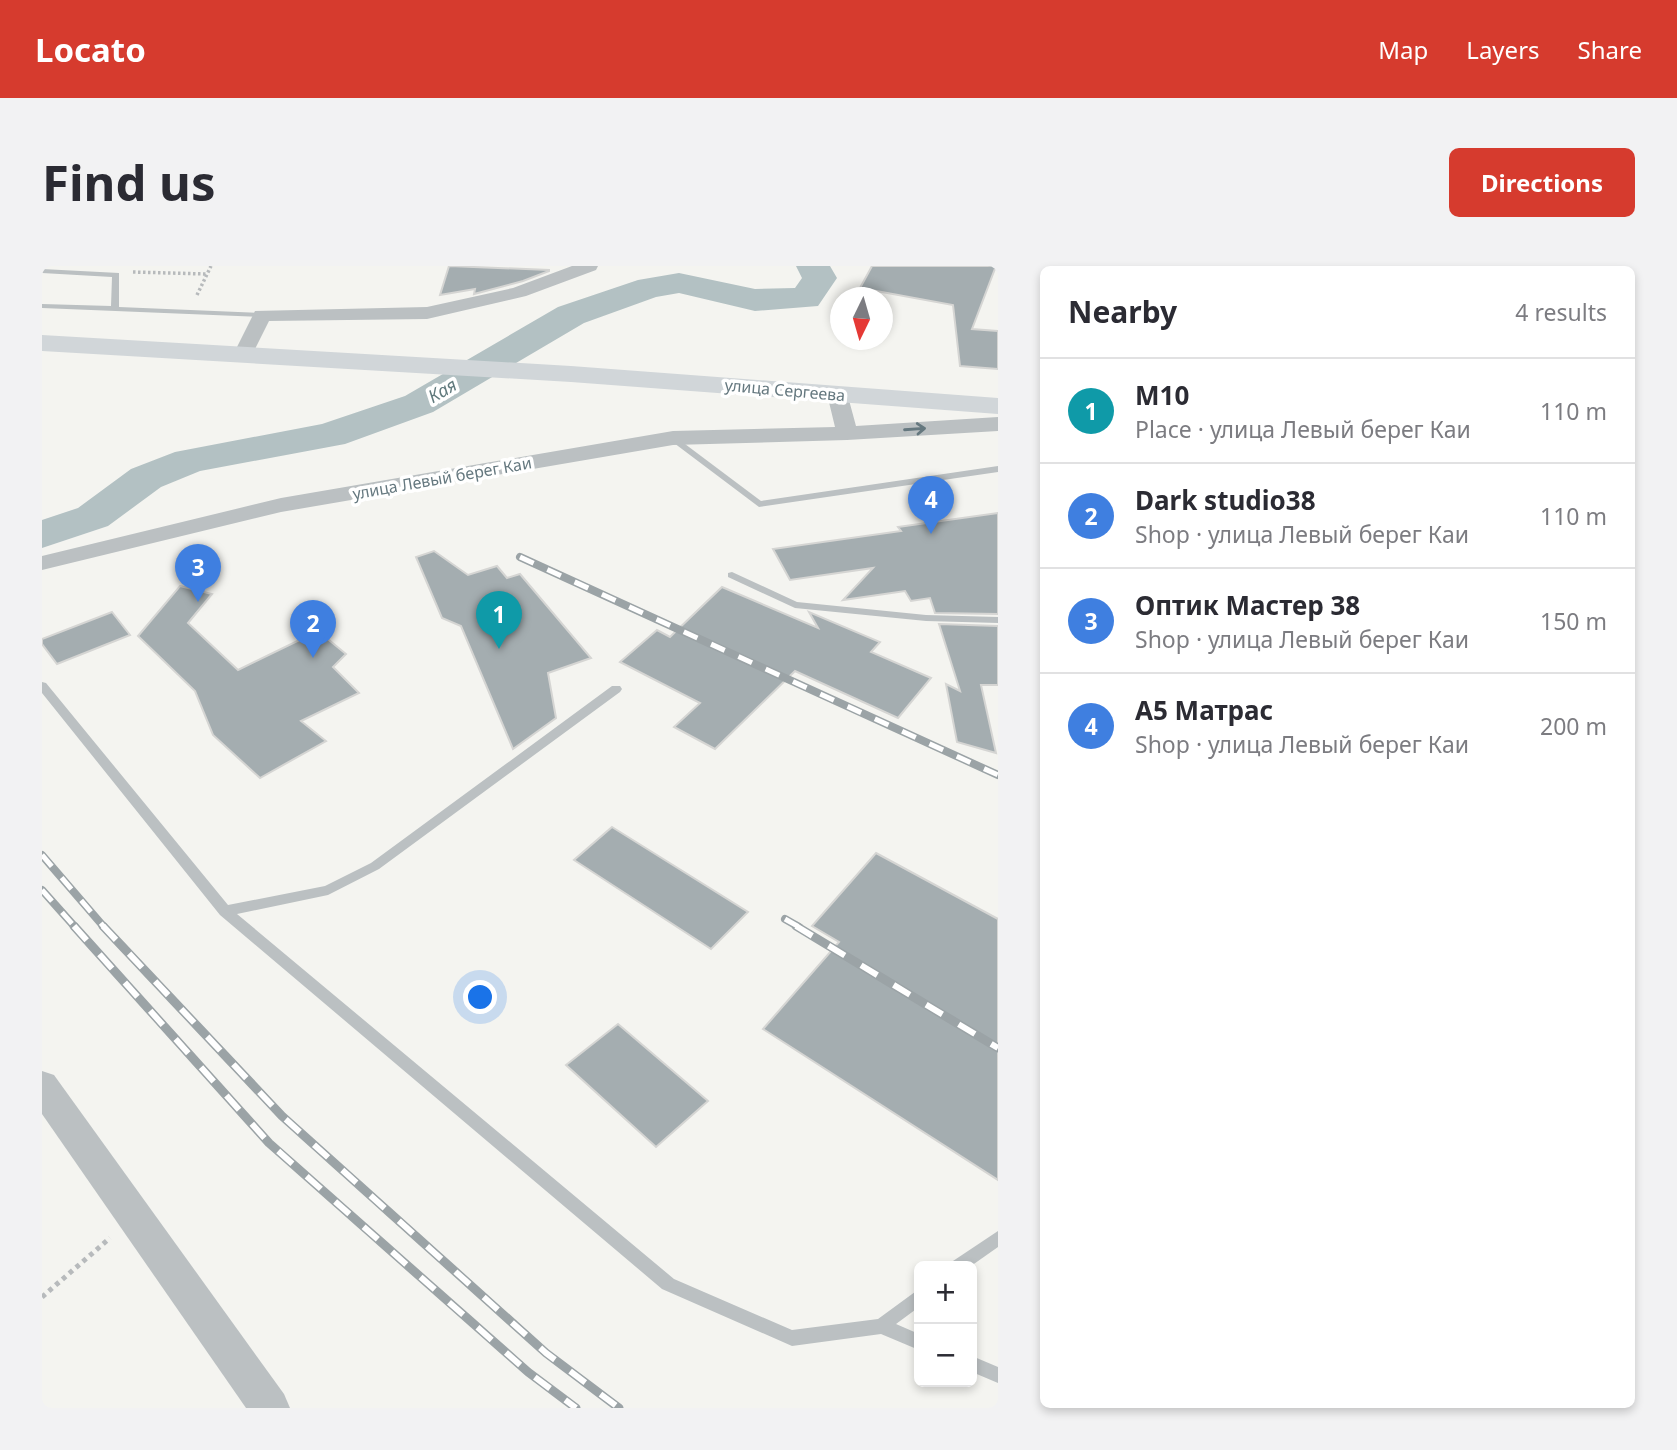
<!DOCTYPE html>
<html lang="en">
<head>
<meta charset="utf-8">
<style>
	:root { --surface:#fff; --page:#f2f2f3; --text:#2b2b33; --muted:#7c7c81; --line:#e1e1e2; --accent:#d63b2e }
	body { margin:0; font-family:"Noto Sans",sans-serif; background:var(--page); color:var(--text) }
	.controls { position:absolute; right:21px; bottom:21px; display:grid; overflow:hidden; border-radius:10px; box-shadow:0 4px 10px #0003 }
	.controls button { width:63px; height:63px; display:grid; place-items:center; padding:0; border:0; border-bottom:2px solid var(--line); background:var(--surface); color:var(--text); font:35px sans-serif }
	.compass { position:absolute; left:788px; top:21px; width:63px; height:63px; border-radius:50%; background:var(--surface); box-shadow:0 4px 10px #0003; rotate:185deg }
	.you { position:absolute; left:439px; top:732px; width:24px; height:24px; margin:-18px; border:5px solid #fff; border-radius:50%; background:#1a73e8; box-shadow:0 0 0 10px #1a73e833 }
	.badge { display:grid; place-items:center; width:46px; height:46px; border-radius:50%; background:var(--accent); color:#fff; font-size:23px; font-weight:700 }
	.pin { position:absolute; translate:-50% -58px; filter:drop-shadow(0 2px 4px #0008) }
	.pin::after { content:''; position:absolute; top:37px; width:24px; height:21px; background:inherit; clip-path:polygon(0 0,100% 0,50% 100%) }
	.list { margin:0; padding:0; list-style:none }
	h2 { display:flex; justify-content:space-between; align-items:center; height:91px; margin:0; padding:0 28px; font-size:30px }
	h2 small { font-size:23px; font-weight:400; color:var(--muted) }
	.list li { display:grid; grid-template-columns:46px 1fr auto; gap:21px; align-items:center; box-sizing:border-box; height:105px; padding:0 28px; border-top:2px solid var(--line) }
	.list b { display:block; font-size:26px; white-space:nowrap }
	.list p { margin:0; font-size:23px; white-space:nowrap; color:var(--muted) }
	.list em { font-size:23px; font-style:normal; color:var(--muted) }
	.map { position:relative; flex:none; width:956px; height:1142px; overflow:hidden; border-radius:10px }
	header { display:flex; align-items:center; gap:42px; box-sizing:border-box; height:98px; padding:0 35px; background:var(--accent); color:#fff }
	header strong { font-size:33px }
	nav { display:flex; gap:38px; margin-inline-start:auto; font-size:24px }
	.intro { display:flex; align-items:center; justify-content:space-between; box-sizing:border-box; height:168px; padding:0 42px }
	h1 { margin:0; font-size:49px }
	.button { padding:18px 32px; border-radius:10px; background:var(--accent); color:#fff; font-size:24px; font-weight:700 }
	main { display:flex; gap:42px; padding:0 42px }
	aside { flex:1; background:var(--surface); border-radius:10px; box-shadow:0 4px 10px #0003 }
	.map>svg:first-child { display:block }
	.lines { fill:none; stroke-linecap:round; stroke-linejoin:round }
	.river { fill:#b3c1c3; fill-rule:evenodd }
	.building { fill:#a4adb0; stroke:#d5d5d3; stroke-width:2 }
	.path-far1 { stroke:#b7babc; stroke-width:3.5; stroke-dasharray:2.5 2.5; stroke-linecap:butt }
	.path { stroke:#b7babc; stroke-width:5; stroke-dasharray:4.5 4.5; stroke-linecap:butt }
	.service { fill:#bbc0c2; fill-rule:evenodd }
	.tertiary { fill:#bbc0c2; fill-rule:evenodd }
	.primary { fill:#d1d6d9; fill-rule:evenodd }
	.rail-far1-casing { stroke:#9ba3a6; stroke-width:8 }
	.rail-casing { stroke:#9ba3a6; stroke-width:9 }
	.rail-far1 { stroke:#fff; stroke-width:5; stroke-dasharray:15; stroke-linecap:butt }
	.rail { stroke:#fff; stroke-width:6; stroke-dasharray:19; stroke-linecap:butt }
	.oneway { stroke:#65787f }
	.labels { text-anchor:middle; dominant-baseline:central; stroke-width:7; stroke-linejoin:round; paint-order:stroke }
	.far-street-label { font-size:16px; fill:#65787f; stroke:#fff }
	.far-water-label { font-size:18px; font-style:italic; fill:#617a7d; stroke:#fff }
</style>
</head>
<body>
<header>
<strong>Locato</strong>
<nav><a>Map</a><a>Layers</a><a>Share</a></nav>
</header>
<div class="intro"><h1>Find us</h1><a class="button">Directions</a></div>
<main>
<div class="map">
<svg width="956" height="1142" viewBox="0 0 956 1142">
	<rect width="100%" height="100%" fill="#f4f4f0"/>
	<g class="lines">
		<!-- river -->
		<path class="river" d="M754,0H788L795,12L776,40L713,45L637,27L614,31L542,57L391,146L303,178L158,205L119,221L66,260L0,282V254L36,242L89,203L133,186L280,158L363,130L516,41L596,14L637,7L713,23L753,22L760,12Z"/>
	</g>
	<!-- building -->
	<g class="building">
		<path d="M407,0L507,4V5L481,15L432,28L433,23L398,29Z"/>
		<path d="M830,0H954L930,63L956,65V103L918,100L911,39L818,22Z"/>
		<path d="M956,247V348L893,347L888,332L869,335L863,325L801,334L831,302L748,314L731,283L859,265L856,261Z"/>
		<path d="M392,285L426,309L455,300L465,312L478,308L549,392L506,407L514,452L471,483L419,360L400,352L374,291Z"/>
		<path d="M138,320L170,328L146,357L196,404L276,365L304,388L291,401L317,427L259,455L284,475L218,512L171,469L153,425L96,370Z"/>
		<path d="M680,321L776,362L767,346L838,376L829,386L889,412L856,452L753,405L673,483L632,461L658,437L578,396L615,364L628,371Z"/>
		<path d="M70,346L88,369L15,398L0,378V373Z"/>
		<path d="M897,358L956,360V419H939L954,487L915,476L904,418L918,425Z"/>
		<path d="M570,561L706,646L669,683L532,594Z"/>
		<path d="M834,587L956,653V914L721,763L797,676L770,660Z"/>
		<path d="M576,758L666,835L614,881L524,799Z"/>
	</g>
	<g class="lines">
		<!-- path-far1 -->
		<g class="path-far1">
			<path d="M91,6L164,8"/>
			<path d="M155,29L169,0"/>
		</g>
		<!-- path -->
		<path class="path" d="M0,1031L68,972"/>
		<!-- service -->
		<g class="service">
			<path d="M0,3L77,7V41L220,47L224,49L220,51L0,42V38L69,40L70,11L0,7Z"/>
			<path d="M631,169L719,235L956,200V206L717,241L628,174L626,172Z"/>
			<path d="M690,306L755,336L884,349L956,351V357L884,355L753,342L686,311V307Z"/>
			<path d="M0,416L4,417L186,639L283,620L329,597L570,420H578L580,423L578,426L337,603L286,629L195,648L632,1013L750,1064L836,1053L877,1023V1041L854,1058L877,1068V1084L839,1068L750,1080L620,1023L178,649L0,427Z"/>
			<path d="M956,965V981L929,1000H909L911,995Z"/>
			<path d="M930,1090L956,1101V1117L930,1106Z"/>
		</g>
		<!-- tertiary -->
		<g class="tertiary">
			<path d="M530,0H556L554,4L484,30L385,53L227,55L209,91H195L192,87L213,45L385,41L471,22Z"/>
			<path d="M796,122L804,123L814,160L956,151V165L805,174L631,179L239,246L0,304V290L239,232L631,165L793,161L785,128L788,123Z"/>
			<path d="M0,805L12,809L242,1128L248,1142H204L0,848Z"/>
		</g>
		<!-- primary -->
		<path class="primary" d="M0,69L529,100L956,132V148L529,116L0,85Z"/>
		<defs>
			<g id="rail-far1">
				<path d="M478,291L956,509"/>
				<path d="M0,589L62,661"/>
				<path d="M0,624L33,661"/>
				<path d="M743,653L757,661"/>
			</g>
			<g id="rail">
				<path d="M32,660L227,877L486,1106L534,1142"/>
				<path d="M61,660L240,850L504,1087L577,1142"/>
				<path d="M754,660L956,782"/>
			</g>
		</defs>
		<!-- rail-far1 casing -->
		<use href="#rail-far1" class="rail-far1-casing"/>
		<!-- rail casing -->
		<use href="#rail" class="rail-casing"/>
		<!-- rail-far1 -->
		<use href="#rail-far1" class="rail-far1"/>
		<!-- rail -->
		<use href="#rail" class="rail"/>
	</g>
	<!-- one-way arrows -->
	<defs><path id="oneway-shaft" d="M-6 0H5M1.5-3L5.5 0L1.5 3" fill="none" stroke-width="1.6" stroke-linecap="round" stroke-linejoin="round" transform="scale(1.75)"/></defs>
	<use class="oneway" href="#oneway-shaft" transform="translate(873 163) rotate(-4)"/>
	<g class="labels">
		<!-- far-street labels -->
		<g class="far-street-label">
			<text transform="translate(743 124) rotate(5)">улица Сергеева</text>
			<text transform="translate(400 212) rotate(-10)">улица Левый берег Каи</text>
		</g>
		<!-- far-water labels -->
		<g class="far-water-label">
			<text transform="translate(400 124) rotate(-30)">Кая</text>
		</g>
	</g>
</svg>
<div class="controls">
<button>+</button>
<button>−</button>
</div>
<svg class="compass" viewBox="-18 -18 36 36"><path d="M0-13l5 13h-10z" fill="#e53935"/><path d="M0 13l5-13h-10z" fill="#7c7c81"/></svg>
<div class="you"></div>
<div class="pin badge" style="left:457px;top:383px;background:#0f9aa8">1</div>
<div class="pin badge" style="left:271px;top:392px;background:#3f7fe0">2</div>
<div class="pin badge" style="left:156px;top:336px;background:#3f7fe0">3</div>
<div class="pin badge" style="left:889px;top:268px;background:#3f7fe0">4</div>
</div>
<aside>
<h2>Nearby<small>4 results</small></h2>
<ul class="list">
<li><span class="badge" style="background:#0f9aa8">1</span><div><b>M10</b><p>Place · улица Левый берег Каи</p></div><em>110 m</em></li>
<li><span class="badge" style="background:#3f7fe0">2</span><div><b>Dark studio38</b><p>Shop · улица Левый берег Каи</p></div><em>110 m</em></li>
<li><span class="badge" style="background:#3f7fe0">3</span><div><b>Оптик Мастер 38</b><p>Shop · улица Левый берег Каи</p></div><em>150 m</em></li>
<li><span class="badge" style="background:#3f7fe0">4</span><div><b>А5 Матрас</b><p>Shop · улица Левый берег Каи</p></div><em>200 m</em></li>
</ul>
</aside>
</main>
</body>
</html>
